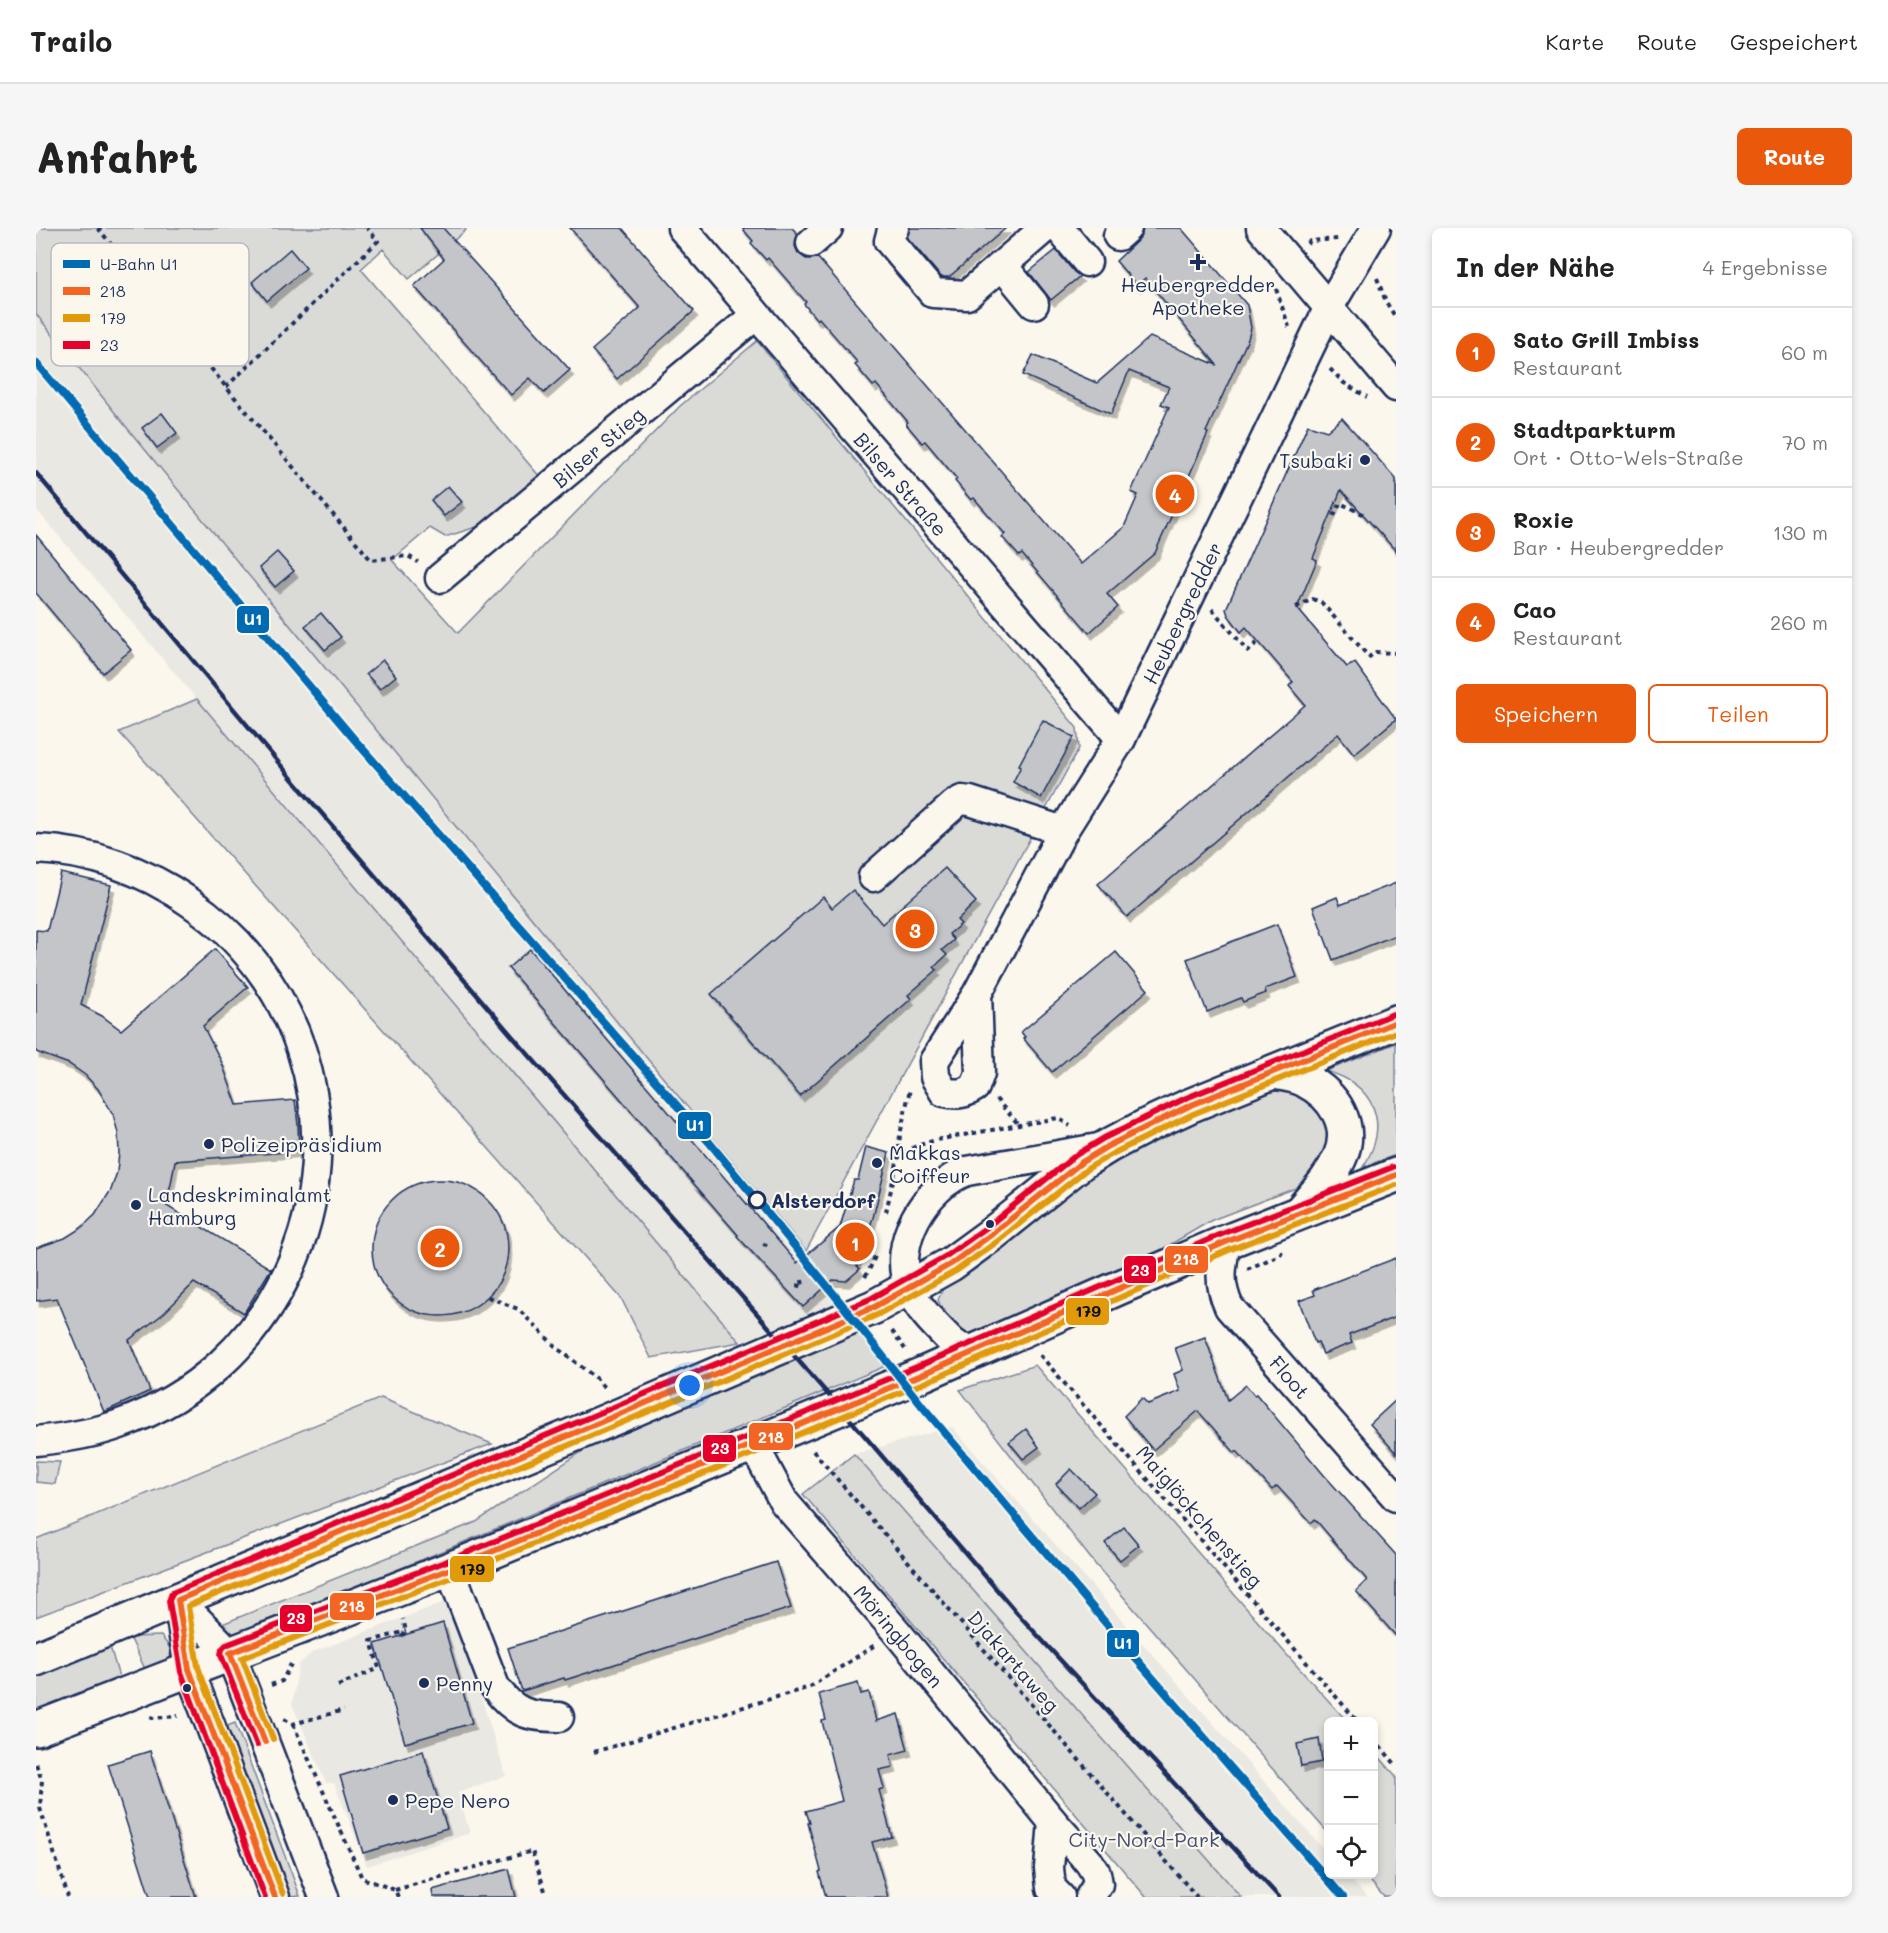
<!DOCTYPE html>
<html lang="de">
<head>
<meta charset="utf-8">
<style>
	:root { --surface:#fff; --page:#f6f6f6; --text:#222; --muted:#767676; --line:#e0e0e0; --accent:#ea580c }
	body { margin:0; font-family:Mali,sans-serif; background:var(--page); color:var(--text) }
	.controls { position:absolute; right:18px; bottom:18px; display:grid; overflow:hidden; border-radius:9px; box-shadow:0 3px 9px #0003 }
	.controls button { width:54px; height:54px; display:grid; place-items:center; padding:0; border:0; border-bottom:2px solid var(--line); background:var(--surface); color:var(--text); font:30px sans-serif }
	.you { position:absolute; left:654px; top:1158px; width:21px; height:21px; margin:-15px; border:4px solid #fff; border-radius:50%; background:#1a73e8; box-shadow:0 0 0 9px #1a73e833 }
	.badge { display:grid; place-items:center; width:39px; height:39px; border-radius:50%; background:var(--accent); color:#fff; font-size:20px; font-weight:700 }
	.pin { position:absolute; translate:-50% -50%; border:3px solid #fff; box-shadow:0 2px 6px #0006 }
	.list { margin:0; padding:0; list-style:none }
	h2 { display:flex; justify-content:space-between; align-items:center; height:78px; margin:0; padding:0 24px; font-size:26px }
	h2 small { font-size:20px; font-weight:400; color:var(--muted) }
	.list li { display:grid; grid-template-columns:39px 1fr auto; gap:18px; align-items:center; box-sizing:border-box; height:90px; padding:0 24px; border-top:2px solid var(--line) }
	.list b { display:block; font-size:22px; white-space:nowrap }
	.list p { margin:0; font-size:20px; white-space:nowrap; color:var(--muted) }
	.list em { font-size:20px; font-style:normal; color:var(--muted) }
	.actions { display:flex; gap:12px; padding:18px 24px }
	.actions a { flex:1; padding:14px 0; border:2px solid var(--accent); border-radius:9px; text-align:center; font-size:21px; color:var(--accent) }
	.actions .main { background:var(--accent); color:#fff }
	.icon { flex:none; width:33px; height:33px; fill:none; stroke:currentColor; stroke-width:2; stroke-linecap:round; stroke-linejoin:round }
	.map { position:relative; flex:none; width:1360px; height:1669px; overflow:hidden; border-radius:9px }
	header { display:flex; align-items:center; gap:36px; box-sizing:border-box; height:84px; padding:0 30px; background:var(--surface); border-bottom:2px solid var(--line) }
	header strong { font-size:28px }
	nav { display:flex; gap:33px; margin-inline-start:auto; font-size:21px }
	.intro { display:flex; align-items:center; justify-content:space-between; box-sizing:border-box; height:144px; padding:0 36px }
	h1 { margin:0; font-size:42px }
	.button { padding:15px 27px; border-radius:9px; background:var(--accent); color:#fff; font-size:21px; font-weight:700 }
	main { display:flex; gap:36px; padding:0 36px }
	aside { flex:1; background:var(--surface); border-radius:9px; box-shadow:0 3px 9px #0003 }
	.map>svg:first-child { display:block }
	.built { fill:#eae8e2 }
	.green { fill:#dadad7; stroke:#7a849a; stroke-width:1.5 }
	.building { fill:#c3c5c9; stroke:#1b2f5e; stroke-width:1.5; filter:url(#shadow) }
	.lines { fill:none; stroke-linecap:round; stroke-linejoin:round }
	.minor-casing { stroke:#1b2f5e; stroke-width:33 }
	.major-casing { stroke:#1b2f5e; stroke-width:38 }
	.path { stroke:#1b2f5e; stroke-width:4; stroke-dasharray:4.5 4.5; stroke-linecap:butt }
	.minor { stroke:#fbf7ec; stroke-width:28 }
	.major { stroke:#fbf7ec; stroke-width:33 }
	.rail { stroke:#1b2f5e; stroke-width:4.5 }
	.bus-1-casing { stroke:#fbf7ec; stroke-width:10 }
	.bus-2-casing { stroke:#fbf7ec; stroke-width:10 }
	.bus-3-casing { stroke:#fbf7ec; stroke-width:10 }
	.bus-1 { stroke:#f26522; stroke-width:6 }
	.bus-2 { stroke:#e19a09; stroke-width:6 }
	.bus-3 { stroke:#e4002b; stroke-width:6 }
	.metro-1-casing { stroke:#fbf7ec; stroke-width:12 }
	.metro-1 { stroke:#006ab3; stroke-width:8 }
	.poi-dot { fill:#1b2f5e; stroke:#fbf7ec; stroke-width:2 }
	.stop-dot { fill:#fbf7ec; stroke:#1b2f5e; stroke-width:3 }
	.labels { text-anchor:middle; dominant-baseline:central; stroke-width:4.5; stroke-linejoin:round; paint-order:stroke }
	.poi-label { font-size:20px; fill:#1b2f5e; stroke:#fbf7ec; text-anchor:start }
	.street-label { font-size:20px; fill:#1b2f5e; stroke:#fbf7ec }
	.stop-label { font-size:20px; font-weight:bold; fill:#1b2f5e; stroke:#fbf7ec; text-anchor:start }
	.park-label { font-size:20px; fill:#415176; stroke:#fbf7ec }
	.key { fill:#fbf7ec; stroke:#b8bbc1; stroke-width:1.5 }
	.key-label { font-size:16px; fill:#1b2f5e }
	.line-badge { stroke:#fbf7ec; stroke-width:2 }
	.badge-label { font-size:16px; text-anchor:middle; font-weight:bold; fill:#fff }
	.pale-badge-label { font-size:16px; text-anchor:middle; font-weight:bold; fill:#111 }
</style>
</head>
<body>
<header>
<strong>Trailo</strong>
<nav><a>Karte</a><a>Route</a><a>Gespeichert</a></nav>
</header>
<div class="intro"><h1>Anfahrt</h1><a class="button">Route</a></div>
<main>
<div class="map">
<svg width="1360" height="1669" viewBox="0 0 1360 1669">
	<defs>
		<filter id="shadow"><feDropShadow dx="3.5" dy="6" stdDeviation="0" flood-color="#0004"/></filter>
	</defs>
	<rect width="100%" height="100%" fill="#fbf7ec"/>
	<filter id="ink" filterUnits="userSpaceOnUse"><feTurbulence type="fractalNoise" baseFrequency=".0167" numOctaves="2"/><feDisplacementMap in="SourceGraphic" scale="12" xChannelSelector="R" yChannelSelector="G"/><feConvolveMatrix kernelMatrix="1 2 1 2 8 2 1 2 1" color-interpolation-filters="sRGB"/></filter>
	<g filter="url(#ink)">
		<!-- built -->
		<g class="built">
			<path d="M0,86L92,201L810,1072L704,1114L0,281Z"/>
			<path d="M916,1199L1292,1626V1646L1311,1647L1331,1669H1205L818,1226Z"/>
			<path d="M414,1372L470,1548L422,1564L434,1605L331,1638L298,1555H290L256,1476L263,1436L277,1424Z"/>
		</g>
		<!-- green -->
		<g class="green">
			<path d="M0,0H428L430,2L373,51L347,21L325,41L505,250L450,296L409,309L394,300L356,332L422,405L644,178L721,113L1041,500L1043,520L770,1023L92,201L0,86Z"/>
			<path d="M161,471L704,1114L615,1130L585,1070L83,504Z"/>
			<path d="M1360,815V927L1327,939C1355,896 1339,857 1290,843Z"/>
			<path d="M1249,861L1261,862L1286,878L1297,913L1281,946L1265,958L1176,992L1101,1036L937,1110C921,1106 908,1086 902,1072L908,1058L1038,957L1092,922L1137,901L1236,863Z"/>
			<path d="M827,1097L857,1135L198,1410L186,1396L440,1294L574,1205Z"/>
			<path d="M999,1137L1251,1427L1311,1493L1292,1494V1605L1059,1336L924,1162Z"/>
			<path d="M345,1170L456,1216L0,1389V1311Z"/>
			<path d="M818,1226L1205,1669H1110L767,1266Z"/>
			<path d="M0,1233L24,1234L19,1256L0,1254Z"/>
			<path d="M125,1408L135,1421L134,1431L109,1441L94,1409Z"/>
			<path d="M73,1415L83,1449L0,1483V1445Z"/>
			<path d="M199,1495L264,1668L255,1669L189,1499Z"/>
			<path d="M1338,1523L1360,1548V1669H1348L1329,1647L1338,1646Z"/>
		</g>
		<!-- building -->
		<g class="building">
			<path d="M384,0H407L534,142L508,165L494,150L475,167L378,58L408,31Z"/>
			<path d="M534,0H586L658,83L581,151L556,122L604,80Z"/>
			<path d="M706,0H756L762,6L759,18L762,25L770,31L782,30L1045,336L1088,299L1102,267L1095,264L1133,179L1125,176L1133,159L1093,143L1075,186L987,147L997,127L1061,155L1114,109L1181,137L1109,50L1101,58L1080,33L1102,12L1106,6L1107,0H1145L1211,77L1215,100L1212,111L1170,204L1172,205L1119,325L1071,366L1082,379L1053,405L986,326L983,328L966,309L969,306L938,270L935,272L919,253L921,251L889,213L886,215L870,196L872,194L840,156L837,158L819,137L822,135L783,90L781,92L768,76L770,74L732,30L730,32L715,15L717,13Z"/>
			<path d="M874,0H970L913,49H905L871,9Z"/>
			<path d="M254,21L270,40L231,73L216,54Z"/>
			<path d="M1020,22L1038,44L1044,48L1015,72L993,44Z"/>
			<path d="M126,185L141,205L121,220L106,200Z"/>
			<path d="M1306,190L1360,251V323L1305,262L1277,330L1281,332L1261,380L1311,439L1319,435L1360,491L1318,526L1302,506L1091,689L1062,656L1269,477L1253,458L1257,454L1210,399L1205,404L1192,387L1190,381L1272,197L1291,203Z"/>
			<path d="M412,258L426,274L408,288L395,272Z"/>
			<path d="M0,307L95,422L67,445L0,365Z"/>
			<path d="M241,324L258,343L239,359L223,340Z"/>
			<path d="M285,385L305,409L289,422L269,398Z"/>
			<path d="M347,432L360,448L344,461L330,446Z"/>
			<path d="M1007,492L1038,509L1005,570L977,554L985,538L983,537Z"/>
			<path d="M909,640L940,674L921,692L925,696L913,706L918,712L906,722L911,727L898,739L901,742L872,767L875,771L764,868L675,766L787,669L796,680L817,662L846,696Z"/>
			<path d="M25,645L75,657L45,777L66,788L85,802L179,721L212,759L167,798L186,835L201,877L259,872L262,897L263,923L139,933L135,956L129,977L235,1041L208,1085L158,1055L127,1086L93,1112L114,1163L68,1184L21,1070L0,1073V1020L29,1010L45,1000L59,987L75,962L81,944L83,925L82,905L77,886L62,861L49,847L33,836L0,824V702L11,703Z"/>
			<path d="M1360,655V707L1297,732L1277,679L1301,669L1304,677Z"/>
			<path d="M1241,696L1261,749L1229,761L1230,765L1217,770L1207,774L1205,770L1171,784L1151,731Z"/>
			<path d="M494,721L761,1035L804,999L818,952H822L830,919L853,925L837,990L820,1036L824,1041L810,1053L797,1052L767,1079L701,1008L702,1007L472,740Z"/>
			<path d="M1080,724L1112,762L1016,844L987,810L989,809L985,804Z"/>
			<circle cx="404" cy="1020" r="68"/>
			<path d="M1360,1030V1089L1313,1107L1316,1115L1287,1126L1282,1114L1279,1115L1263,1073L1279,1067L1277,1062Z"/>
			<path d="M1169,1109L1192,1172L1210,1157L1218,1167L1220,1166L1288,1247L1360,1327V1408L1320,1363L1331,1352L1279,1291L1275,1295L1241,1258L1236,1262L1201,1223L1199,1225L1162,1183L1117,1222L1088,1188L1106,1170L1112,1176L1144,1163L1138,1146L1147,1142L1139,1120Z"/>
			<path d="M1360,1172V1225L1334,1196Z"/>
			<path d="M990,1201L1003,1219L987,1231L973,1214Z"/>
			<path d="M1035,1241L1059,1265L1043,1280L1020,1256Z"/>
			<path d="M1088,1299L1103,1317L1084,1332L1069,1315Z"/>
			<path d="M740,1334L755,1380L529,1452L528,1450L486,1463L472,1420Z"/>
			<path d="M407,1395L436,1495L369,1515L339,1416Z"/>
			<path d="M822,1455L825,1466L833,1464L840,1493L862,1486L872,1522L854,1527L857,1539L843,1542L848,1560L843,1562L856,1609L836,1614L852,1669H790L783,1644L785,1643L772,1595H774L770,1583L806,1573L786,1493L790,1492L783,1466Z"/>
			<path d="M1283,1511L1286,1534L1265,1538L1261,1516Z"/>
			<path d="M114,1523L144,1618L160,1669H114L72,1536Z"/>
			<path d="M387,1523L411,1600L327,1625L304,1548Z"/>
			<path d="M473,1641L480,1669H397L396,1662Z"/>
		</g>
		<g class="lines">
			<defs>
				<g id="minor">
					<path d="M646,0L1085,511"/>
					<path d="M858,0L856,2L853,13L897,65L931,67L1009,0"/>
					<path d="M1023,0L1051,34"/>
					<path d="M1225,0L1360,159"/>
					<path d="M1082,8L1091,0"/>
					<path d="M775,15L792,0"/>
					<path d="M966,37L998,76"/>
					<path d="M404,350L720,87"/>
					<path d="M0,621C54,623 108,642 152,673C205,708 245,761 265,821C316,975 237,1142 84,1196C57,1206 29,1210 0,1213"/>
					<path d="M837,649L920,575L926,572L934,573L1027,603"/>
					<path d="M941,766L944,845L939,859C928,866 921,867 908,864L899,849L898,833L941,766L1027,603L1085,511L1293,79L1340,0"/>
					<path d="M1190,1014C1185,1040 1182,1055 1193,1079L1360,1269"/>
					<path d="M938,1123L923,1119L916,1114C901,1099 882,1081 873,1060C855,1016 889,958 931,943L1068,919"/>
					<path d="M717,1216L748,1274L860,1403L1017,1594L1053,1634L1060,1645L1062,1656L1054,1669"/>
					<path d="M414,1341L459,1459C478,1485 492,1489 523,1489"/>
					<path d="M142,1372L194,1425L288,1669"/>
					<path d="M142,1372L153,1441L239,1669"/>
					<path d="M1017,1594L1013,1640L1015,1660L1024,1669"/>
				</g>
				<g id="major">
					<path d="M1238,844C1248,846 1260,847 1269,852C1298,867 1318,897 1304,929C1295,950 1280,965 1266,982"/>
					<path d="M0,1431L566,1195L838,1079L915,1036L956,1006L1046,934L1072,918L1112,897L1153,878L1360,794"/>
					<path d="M0,1501L414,1341L887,1146L1089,1057L1190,1014L1360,947"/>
				</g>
			</defs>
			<!-- minor casing -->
			<use href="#minor" class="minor-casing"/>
			<!-- major casing -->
			<use href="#major" class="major-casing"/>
			<!-- path -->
			<g class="path">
				<path d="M62,0L190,159L335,332L372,328L382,334"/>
				<path d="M1271,16L1274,13L1302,11"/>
				<path d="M1341,50L1350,74L1360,90"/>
				<path d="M1240,61L1253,99"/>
				<path d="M1294,141L1308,155L1331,169"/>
				<path d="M190,159L342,13L331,0"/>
				<path d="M1298,288L1304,275L1327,286"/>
				<path d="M1260,379L1277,371L1285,374L1333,429L1340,424L1360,425"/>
				<path d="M1176,381L1212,423L1222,414"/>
				<path d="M960,871L984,898"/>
				<path d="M862,930L864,907L874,861"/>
				<path d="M850,984L862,930L880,918L900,912L1022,890L1034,898"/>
				<path d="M727,1016L735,1018"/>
				<path d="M1211,1041L1244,1027L1246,1023"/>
				<path d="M829,1049L834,1040L840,1026"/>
				<path d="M761,1057L767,1059L766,1052"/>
				<path d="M452,1069L482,1081L521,1120L560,1150L570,1162"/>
				<path d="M856,1103L869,1121"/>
				<path d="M1004,1127L1322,1494"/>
				<path d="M777,1223L1161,1669"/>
				<path d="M366,1408L370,1403L367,1391"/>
				<path d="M235,1457L246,1453L255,1436"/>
				<path d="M302,1458L343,1440L335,1413L370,1403"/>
				<path d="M115,1488L116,1490L142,1488"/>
				<path d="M248,1491L257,1496L308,1482"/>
				<path d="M257,1496L326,1650L359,1662L362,1669"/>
				<path d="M1338,1511L1360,1537"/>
				<path d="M558,1524L774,1459L839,1417"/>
				<path d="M0,1536L6,1552L4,1580L32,1669"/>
				<path d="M359,1662L496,1623L511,1669"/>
			</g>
			<!-- minor -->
			<use href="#minor" class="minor"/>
			<!-- major -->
			<use href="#major" class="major"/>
			<!-- rail -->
			<path class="rail" d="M0,245L258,553L477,809L827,1206L981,1385L1243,1669"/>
			<defs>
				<g id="bus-1">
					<path d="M229,1514L194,1425L414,1341L887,1146L1190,1014L1360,947"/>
					<path d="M239,1669L153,1441L142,1372L838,1079L915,1036L956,1006L1046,934L1072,918L1153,878L1360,794"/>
				</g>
				<g id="bus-2">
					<path d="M237,1511L206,1430L417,1349L890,1154L1193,1022L1360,957"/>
					<path d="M247,1666L162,1439L152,1378L841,1087L920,1043L962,1013L1051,941L1076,926L1157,886L1360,804"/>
				</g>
				<g id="bus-3">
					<path d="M221,1517L185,1427L186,1421L190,1417L411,1333L883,1138L1186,1006L1357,939"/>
					<path d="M229,1669L145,1444L133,1373L136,1365L834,1071L910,1028L951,999L1040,927L1068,910L1150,870L1357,786"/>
				</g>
			</defs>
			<!-- bus-1 casing -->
			<use href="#bus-1" class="bus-1-casing"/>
			<!-- bus-2 casing -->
			<use href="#bus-2" class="bus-2-casing"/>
			<!-- bus-3 casing -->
			<use href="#bus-3" class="bus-3-casing"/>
			<!-- bus-1 -->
			<use href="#bus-1" class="bus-1"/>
			<!-- bus-2 -->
			<use href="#bus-2" class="bus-2"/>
			<!-- bus-3 -->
			<use href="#bus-3" class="bus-3"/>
			<defs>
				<path id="metro-1" d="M0,135L318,511L673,914L797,1065L887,1179L1095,1425L1307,1669"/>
			</defs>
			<!-- metro-1 casing -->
			<use href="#metro-1" class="metro-1-casing"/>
			<!-- metro-1 -->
			<use href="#metro-1" class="metro-1"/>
		</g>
	</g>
	<!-- markers -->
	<g class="poi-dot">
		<path d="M1159 25h6v6h6v6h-6v6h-6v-6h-6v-6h6z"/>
		<circle cx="1329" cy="232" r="6"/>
		<circle cx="173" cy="916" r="6"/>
		<circle cx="841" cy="935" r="6"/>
		<circle cx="100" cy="977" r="6"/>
		<circle cx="954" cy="996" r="5"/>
		<circle cx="388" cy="1455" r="6"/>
		<circle cx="151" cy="1460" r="5"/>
		<circle cx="357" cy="1572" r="6"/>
	</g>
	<circle class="stop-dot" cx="721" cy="972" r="8"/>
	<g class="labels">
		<!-- poi labels -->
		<g class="poi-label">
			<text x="1162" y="56" text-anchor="middle">Heubergredder<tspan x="1162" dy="23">Apotheke</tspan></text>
			<text x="1317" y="232" text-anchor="end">Tsubaki</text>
			<text x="185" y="916">Polizeipräsidium</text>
			<text x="853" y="924">Makkas<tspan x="853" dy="23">Coiffeur</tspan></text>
			<text x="112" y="966">Landeskriminalamt<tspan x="112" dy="23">Hamburg</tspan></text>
			<text x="400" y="1455">Penny</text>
			<text x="369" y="1572">Pepe Nero</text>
		</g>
		<!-- street labels -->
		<g class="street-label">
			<text transform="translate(562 219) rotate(-40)">Bilser Stieg</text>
			<text transform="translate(865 256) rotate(49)">Bilser Straße</text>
			<text transform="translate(1146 385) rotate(-64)">Heubergredder</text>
			<text transform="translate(1254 1149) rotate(49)">Floot</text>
			<text transform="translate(1164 1288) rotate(49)">Maiglöckchenstieg</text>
			<text transform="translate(863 1408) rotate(50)">Möringbogen</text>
			<text transform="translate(978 1433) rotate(49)">Djakartaweg</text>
		</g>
		<!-- stop labels -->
		<g class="stop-label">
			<text x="735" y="972">Alsterdorf</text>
		</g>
		<!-- park labels -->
		<g class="park-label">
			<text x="1108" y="1611">City-Nord-Park</text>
		</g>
	</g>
	<!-- legend -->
	<rect x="15" y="15" width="198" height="123" rx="9" class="key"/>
	<rect x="27" y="32" width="27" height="8" fill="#006ab3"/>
	<rect x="27" y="59" width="27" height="8" fill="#f26522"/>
	<rect x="27" y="86" width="27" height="8" fill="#e19a09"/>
	<rect x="27" y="113" width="27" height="8" fill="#e4002b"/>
	<g class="key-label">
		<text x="64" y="42">U-Bahn U1</text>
		<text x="64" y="69">218</text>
		<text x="64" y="96">179</text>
		<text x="64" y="123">23</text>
	</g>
	<g class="line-badge">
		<rect x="200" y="377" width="34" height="29" rx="6" fill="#006ab3"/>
		<rect x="641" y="883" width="35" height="29" rx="6" fill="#006ab3"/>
		<rect x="1128" y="1017" width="45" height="29" rx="6" fill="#f26522"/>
		<rect x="1087" y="1027" width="34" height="29" rx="6" fill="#e4002b"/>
		<rect x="1029" y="1069" width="45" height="29" rx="6" fill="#e19a09"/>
		<rect x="712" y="1194" width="46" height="29" rx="6" fill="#f26522"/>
		<rect x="666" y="1206" width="35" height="29" rx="6" fill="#e4002b"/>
		<rect x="413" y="1327" width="46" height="28" rx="6" fill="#e19a09"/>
		<rect x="293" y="1364" width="46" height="29" rx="6" fill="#f26522"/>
		<rect x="243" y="1376" width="34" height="29" rx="6" fill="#e4002b"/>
		<rect x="1070" y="1401" width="34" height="29" rx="6" fill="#006ab3"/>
	</g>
	<g class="badge-label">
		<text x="217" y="397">U1</text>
		<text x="659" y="903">U1</text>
		<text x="1150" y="1037">218</text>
		<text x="1104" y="1048">23</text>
		<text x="735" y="1215">218</text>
		<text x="684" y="1226">23</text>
		<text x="316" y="1384">218</text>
		<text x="260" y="1396">23</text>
		<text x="1087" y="1421">U1</text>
	</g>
	<g class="pale-badge-label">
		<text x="1052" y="1089">179</text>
		<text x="436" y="1347">179</text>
	</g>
</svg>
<div class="controls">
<button>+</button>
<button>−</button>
<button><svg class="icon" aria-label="locate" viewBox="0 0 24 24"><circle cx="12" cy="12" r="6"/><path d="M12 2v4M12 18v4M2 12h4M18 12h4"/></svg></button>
</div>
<div class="you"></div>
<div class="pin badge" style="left:819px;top:1014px">1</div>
<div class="pin badge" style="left:404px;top:1020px">2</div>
<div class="pin badge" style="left:879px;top:701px">3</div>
<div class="pin badge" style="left:1139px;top:266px">4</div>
</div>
<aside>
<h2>In der Nähe<small>4 Ergebnisse</small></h2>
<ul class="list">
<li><span class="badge">1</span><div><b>Sato Grill Imbiss</b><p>Restaurant</p></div><em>60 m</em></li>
<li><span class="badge">2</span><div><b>Stadtparkturm</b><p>Ort · Otto-Wels-Straße</p></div><em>70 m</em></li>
<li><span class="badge">3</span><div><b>Roxie</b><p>Bar · Heubergredder</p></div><em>130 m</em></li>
<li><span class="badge">4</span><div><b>Cao</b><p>Restaurant</p></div><em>260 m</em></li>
</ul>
<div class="actions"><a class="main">Speichern</a><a>Teilen</a></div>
</aside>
</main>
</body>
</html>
